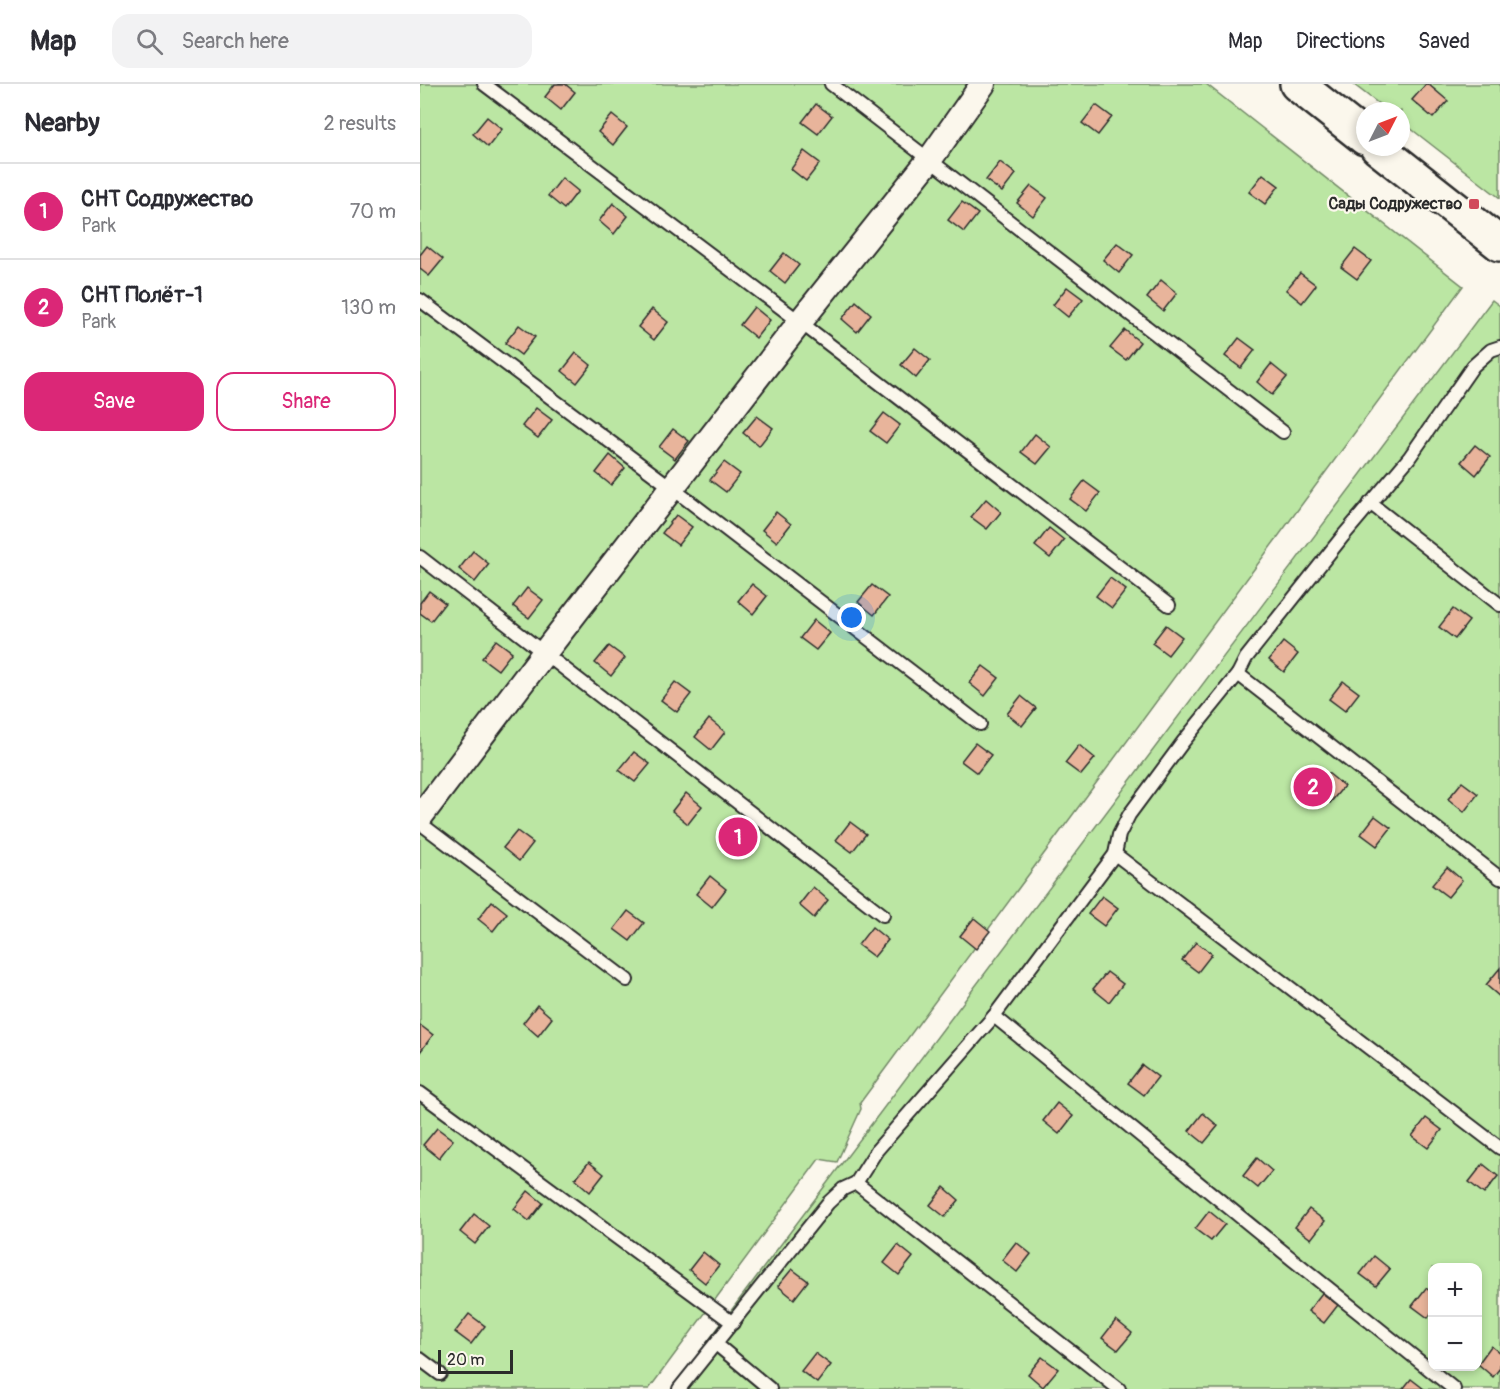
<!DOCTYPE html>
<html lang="en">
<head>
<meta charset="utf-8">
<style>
	:root { --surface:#fff; --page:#f2f2f3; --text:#2b2b33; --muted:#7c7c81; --line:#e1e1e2; --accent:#db2777 }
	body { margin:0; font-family:Pangolin,sans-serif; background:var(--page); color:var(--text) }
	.controls { position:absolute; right:18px; bottom:18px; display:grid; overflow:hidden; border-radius:12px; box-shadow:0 3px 9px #0003 }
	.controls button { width:54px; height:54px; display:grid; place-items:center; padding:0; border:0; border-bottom:2px solid var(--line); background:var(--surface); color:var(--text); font:30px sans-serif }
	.compass { position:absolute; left:936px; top:18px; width:54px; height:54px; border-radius:50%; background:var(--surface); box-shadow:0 3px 9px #0003; rotate:48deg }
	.scale { position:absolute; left:18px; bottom:15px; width:75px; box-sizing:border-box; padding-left:6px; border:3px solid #2b2b2b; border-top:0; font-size:16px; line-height:21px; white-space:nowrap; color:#2b2b2b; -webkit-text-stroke:4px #fbf7ec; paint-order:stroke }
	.you { position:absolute; left:432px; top:534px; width:21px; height:21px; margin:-15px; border:4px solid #fff; border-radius:50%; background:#1a73e8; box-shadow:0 0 0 9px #1a73e833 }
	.badge { display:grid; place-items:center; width:39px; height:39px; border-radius:50%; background:var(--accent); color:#fff; font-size:20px; font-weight:700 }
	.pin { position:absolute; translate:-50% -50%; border:3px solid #fff; box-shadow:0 2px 6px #0006 }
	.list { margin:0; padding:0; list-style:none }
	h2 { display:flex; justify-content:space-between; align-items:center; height:78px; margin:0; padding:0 24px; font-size:26px }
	h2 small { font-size:20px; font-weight:400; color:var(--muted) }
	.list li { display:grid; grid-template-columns:39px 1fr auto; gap:18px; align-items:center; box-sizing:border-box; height:96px; padding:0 24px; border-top:2px solid var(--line) }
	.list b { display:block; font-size:22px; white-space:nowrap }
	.list p { margin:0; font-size:20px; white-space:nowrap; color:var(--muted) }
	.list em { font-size:20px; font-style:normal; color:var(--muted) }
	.actions { display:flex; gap:12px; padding:18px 24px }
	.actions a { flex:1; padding:14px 0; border:2px solid var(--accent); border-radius:18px; text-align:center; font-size:21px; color:var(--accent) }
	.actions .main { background:var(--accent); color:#fff }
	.icon { flex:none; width:33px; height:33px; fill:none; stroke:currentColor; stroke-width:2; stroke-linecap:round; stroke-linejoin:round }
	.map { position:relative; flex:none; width:1080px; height:1305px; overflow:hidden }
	header { display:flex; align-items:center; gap:36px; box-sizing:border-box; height:84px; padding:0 30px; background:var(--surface); border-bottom:2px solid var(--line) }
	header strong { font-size:28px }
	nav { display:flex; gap:33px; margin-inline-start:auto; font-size:21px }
	.search { width:420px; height:54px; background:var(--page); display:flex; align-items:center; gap:15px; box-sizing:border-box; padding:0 21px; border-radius:18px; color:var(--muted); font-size:22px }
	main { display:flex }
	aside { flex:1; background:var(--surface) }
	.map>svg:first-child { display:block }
	.green { fill:#bbe6a3; stroke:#738867; stroke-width:1.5; fill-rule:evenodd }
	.building { fill:#e8b49b; stroke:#2b2b2b; stroke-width:1.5 }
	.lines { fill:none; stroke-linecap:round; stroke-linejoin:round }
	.lane-casing { stroke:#2b2b2b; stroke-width:16 }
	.street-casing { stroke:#2b2b2b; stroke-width:28 }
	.secondary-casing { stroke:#2b2b2b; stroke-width:38 }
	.lane { stroke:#fbf7ec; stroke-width:12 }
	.street { stroke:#fbf7ec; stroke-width:24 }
	.secondary { stroke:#fbf7ec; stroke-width:33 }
	.poi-dot { fill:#d1495b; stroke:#fbf7ec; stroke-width:2 }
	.labels { text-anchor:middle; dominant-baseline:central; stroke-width:4.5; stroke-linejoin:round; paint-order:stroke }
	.poi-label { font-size:16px; font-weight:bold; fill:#2b2b2b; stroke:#fbf7ec; text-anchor:end }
</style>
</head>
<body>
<header>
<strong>Map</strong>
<div class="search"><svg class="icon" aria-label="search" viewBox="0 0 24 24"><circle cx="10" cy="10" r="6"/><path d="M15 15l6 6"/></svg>Search here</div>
<nav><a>Map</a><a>Directions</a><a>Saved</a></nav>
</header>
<main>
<aside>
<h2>Nearby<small>2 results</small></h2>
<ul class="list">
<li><span class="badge">1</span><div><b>СНТ Содружество</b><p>Park</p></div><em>70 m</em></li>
<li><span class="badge">2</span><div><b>СНТ Полёт-1</b><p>Park</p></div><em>130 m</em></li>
</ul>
<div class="actions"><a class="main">Save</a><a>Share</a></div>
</aside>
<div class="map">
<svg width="1080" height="1305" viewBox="0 0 1080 1305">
	<rect width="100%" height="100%" fill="#fbf7ec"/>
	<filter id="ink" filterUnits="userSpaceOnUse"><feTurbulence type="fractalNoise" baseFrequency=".0167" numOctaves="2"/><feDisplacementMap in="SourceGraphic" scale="12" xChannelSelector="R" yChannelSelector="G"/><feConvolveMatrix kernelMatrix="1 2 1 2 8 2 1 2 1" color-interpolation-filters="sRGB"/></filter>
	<g filter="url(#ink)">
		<!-- green -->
		<g class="green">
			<path d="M0,0H786L1043,202L440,1019L441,1025L417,1078L399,1075L229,1305H0Z"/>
			<path d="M933,0H1080V114L981,37V27H968Z"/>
			<path d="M1072,216L1080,222V1305H252ZM1012,1184H1058V1282H1012Z"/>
		</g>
		<!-- building -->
		<g class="building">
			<path d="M135,0H145L155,8L141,26L125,13Z"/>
			<path d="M1006,0H1008L1028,17L1013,34L992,16Z"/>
			<path d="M396,20L412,32L398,50L382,38Z"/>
			<path d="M676,21L692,33L678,51L662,39Z"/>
			<path d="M192,31L207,43L193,61L178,48Z"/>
			<path d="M67,33L82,45L68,63L53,50Z"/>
			<path d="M384,67L400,79L386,97L371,85Z"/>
			<path d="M580,78L596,90L582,108L566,96Z"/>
			<path d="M843,90L859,102L845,120L829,108Z"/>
			<path d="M142,94L158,107L144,125L128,112Z"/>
			<path d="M611,102L627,114L613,132L597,119Z"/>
			<path d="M542,118L558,130L544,148L528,136Z"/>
			<path d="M193,119L208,132L194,150L179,137Z"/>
			<path d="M697,159L713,171L699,189L683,176Z"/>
			<path d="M7,162L23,175L9,192L0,185V171Z"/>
			<path d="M935,165L951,177L937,195L921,183Z"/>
			<path d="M364,169L379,181L365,199L350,187Z"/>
			<path d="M880,189L896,201L882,219L866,206Z"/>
			<path d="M741,196L757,209L743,227L727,214Z"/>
			<path d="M647,203L663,215L648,233L633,221Z"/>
			<path d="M436,217L451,230L437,248L422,235Z"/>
			<path d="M334,223L350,236L336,254L320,241Z"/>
			<path d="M232,225L248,238L234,256L218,243Z"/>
			<path d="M99,241L115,253L101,271L85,259Z"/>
			<path d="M705,246L720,258L706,276L690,264Z"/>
			<path d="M819,254L835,266L821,284L805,272Z"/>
			<path d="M495,264L510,276L496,294L481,281Z"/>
			<path d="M156,269L171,281L157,299L142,287Z"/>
			<path d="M851,280L867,293L852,311L837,298Z"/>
			<path d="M116,324L132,336L118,354L102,342Z"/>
			<path d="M464,329L480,341L466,359L450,347Z"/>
			<path d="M337,332L353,344L339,362L323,349Z"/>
			<path d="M253,345L269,357L255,375L239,363Z"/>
			<path d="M615,350L631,363L617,380L601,368Z"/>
			<path d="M1055,361L1070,373L1056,391L1041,378Z"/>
			<path d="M190,371L205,384L191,401L176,389Z"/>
			<path d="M304,378L320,390L306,408L290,396Z"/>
			<path d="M664,397L680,409L666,427L650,415Z"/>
			<path d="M566,415L581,428L567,445L551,433Z"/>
			<path d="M356,428L371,440L357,458L342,446Z"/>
			<path d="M256,431L272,443L258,461L242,449Z"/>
			<path d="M629,444L644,456L630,474L615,462Z"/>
			<path d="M53,467L69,480L55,498L39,485Z"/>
			<path d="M690,494L706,506L692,524L676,512Z"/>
			<path d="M332,500L347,512L333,530L318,517Z"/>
			<path d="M452,501L468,513L454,531L438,518Z"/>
			<path d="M107,504L123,516L109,534L93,522Z"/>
			<path d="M9,507L25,519L11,537L0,529V519Z"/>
			<path d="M1033,525L1049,537L1035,555L1019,543Z"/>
			<path d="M394,536L410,549L396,566L380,554Z"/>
			<path d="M746,541L762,553L748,571L732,559Z"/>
			<path d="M76,556L92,568L78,586L62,574Z"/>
			<path d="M863,558L878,570L864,588L849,576Z"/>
			<path d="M189,562L205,574L191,592L175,579Z"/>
			<path d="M563,582L579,594L565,612L549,599Z"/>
			<path d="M923,597L939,609L925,627L909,615Z"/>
			<path d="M255,598L271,610L257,628L241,616Z"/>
			<path d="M601,612L616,624L602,642L587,630Z"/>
			<path d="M289,635L305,648L291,666L275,653Z"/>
			<path d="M555,659L571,671L557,689L541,677Z"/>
			<path d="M659,661L675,674L661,691L645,679Z"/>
			<path d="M214,668L230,680L215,698L199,686Z"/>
			<path d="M908,689L924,702L910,719L894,707Z"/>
			<path d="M1042,698L1058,710L1044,728L1028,715Z"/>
			<path d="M266,709L282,722L268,740L252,727Z"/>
			<path d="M955,732L971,744L957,762L941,750Z"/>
			<path d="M430,738L446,750L432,768L416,756Z"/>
			<path d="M97,747L113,759L99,777L83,764Z"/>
			<path d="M1027,783L1042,796L1028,813L1012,801Z"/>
			<path d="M290,792L306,805L292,823L276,810Z"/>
			<path d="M393,803L408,816L394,834L379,821Z"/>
			<path d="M682,812L698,824L684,842L668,830Z"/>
			<path d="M72,817L87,829L73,847L58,835Z"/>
			<path d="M208,827L224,839L210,857L194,845Z"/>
			<path d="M554,834L570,847L556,865L540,852Z"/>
			<path d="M452,843L468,856L454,873L438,861Z"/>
			<path d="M776,858L792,870L778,888L762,876Z"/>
			<path d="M1080,884V913L1066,901Z"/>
			<path d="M687,888L703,900L689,918L673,905Z"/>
			<path d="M117,921L132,934L118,952L103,939Z"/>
			<path d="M0,941L13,951L0,968Z"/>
			<path d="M722,981L738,993L724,1011L708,999Z"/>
			<path d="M637,1019L653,1032L639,1050L623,1037Z"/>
			<path d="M783,1029L798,1042L784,1059L769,1047Z"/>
			<path d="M1006,1034L1022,1046L1008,1064L992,1052Z"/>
			<path d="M17,1044L33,1056L19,1074L3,1061Z"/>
			<path d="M837,1074L852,1087L838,1104L823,1092Z"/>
			<path d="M169,1078L184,1090L170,1108L155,1095Z"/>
			<path d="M1063,1080L1078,1092L1064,1110L1049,1098Z"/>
			<path d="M524,1103L539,1116L525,1133L510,1121Z"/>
			<path d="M108,1107L123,1119L109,1137L94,1125Z"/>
			<path d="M889,1125L905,1137L891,1155L875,1143Z"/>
			<path d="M789,1127L805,1140L791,1157L775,1145Z"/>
			<path d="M54,1130L69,1142L55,1160L40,1148Z"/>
			<path d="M596,1158L611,1170L597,1188L582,1176Z"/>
			<path d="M478,1161L493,1173L479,1191L464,1179Z"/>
			<path d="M283,1168L299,1181L285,1199L269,1186Z"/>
			<path d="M954,1172L970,1185L956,1202L940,1190Z"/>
			<path d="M372,1185L388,1197L374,1215L358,1202Z"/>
			<path d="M1006,1204L1012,1209V1228L1008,1234L992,1222Z"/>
			<path d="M902,1209L918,1221L904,1239L888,1227Z"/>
			<path d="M49,1230L65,1242L51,1260L35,1248Z"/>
			<path d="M696,1236L712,1249L698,1266L682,1254Z"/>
			<path d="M1071,1262L1080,1269V1284L1073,1293L1058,1280Z"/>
			<path d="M395,1269L411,1281L397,1299L381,1287Z"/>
			<path d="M622,1273L638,1285L623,1303L608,1290Z"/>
			<path d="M991,1295L1004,1305H983Z"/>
		</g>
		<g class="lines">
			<defs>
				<g id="lane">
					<path d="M64,0L380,238L749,521"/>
					<path d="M411,0L863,348"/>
					<path d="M0,216L252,404L560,640"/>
					<path d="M950,419L1080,521"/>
					<path d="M0,473L463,831"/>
					<path d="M818,590L1080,794"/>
					<path d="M0,739L207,896"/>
					<path d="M695,770L1080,1064"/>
					<path d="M574,932L872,1175L1034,1305"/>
					<path d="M0,1009L313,1239"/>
					<path d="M436,1099L699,1305"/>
					<path d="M296,1260L350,1305"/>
					<path d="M0,1275L20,1290"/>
					<path d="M259,1305L408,1119L423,1105L436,1099L457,1066L574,932L695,770L699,751L709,731L763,658L818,590L826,574L923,452L989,374L1053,282L1071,266L1080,263"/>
				</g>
				<path id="street" d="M0,733L125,568L380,238L510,75L563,0"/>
				<g id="secondary">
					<path d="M877,0L945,54"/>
					<path d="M957,63L1080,160"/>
				</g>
			</defs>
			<!-- lane casing -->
			<use href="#lane" class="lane-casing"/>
			<!-- street casing -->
			<use href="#street" class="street-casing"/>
			<!-- secondary casing -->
			<use href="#secondary" class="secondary-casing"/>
			<!-- lane -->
			<use href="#lane" class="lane"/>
			<!-- street -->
			<use href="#street" class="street"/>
			<!-- secondary -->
			<use href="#secondary" class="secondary"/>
		</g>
	</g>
	<!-- markers -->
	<rect class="poi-dot" x="1048" y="114" width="12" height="12" rx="3"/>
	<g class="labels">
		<!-- poi labels -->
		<g class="poi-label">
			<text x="1042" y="120">Сады Содружество</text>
		</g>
	</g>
</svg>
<div class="controls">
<button>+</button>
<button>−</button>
</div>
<svg class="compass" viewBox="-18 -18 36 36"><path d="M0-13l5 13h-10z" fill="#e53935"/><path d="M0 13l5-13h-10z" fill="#7c7c81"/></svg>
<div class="scale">20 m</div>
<div class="you"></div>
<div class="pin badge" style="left:318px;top:753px">1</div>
<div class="pin badge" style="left:893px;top:703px">2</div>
</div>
</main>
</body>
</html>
